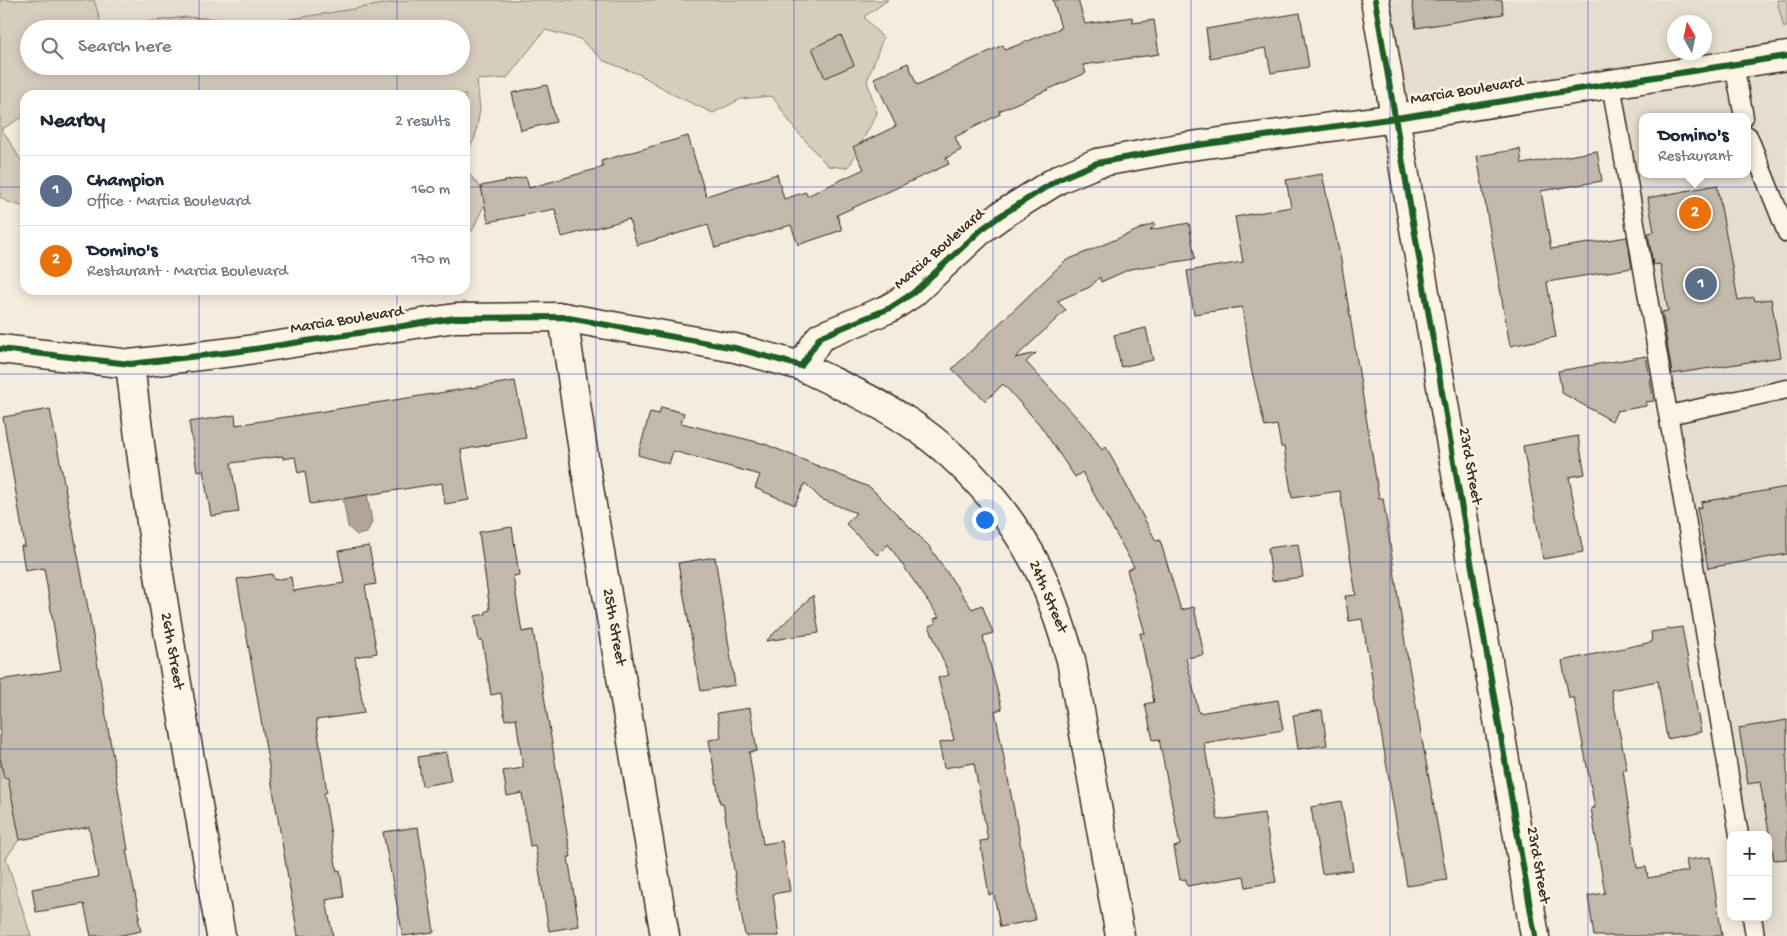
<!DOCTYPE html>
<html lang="en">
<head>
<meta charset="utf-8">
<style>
	:root { --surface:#fff; --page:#f2f2f3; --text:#1f2937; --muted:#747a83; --line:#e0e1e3; --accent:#0f766e }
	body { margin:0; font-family:"Gochi Hand",sans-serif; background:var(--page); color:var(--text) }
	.controls { position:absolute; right:15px; bottom:15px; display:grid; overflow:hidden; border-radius:10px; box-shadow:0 2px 12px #0003 }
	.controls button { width:45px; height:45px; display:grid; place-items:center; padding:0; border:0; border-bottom:1px solid var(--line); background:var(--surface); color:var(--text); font:25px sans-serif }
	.compass { position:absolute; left:1667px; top:15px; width:45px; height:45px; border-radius:50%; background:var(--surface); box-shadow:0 2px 12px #0003; rotate:351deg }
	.you { position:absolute; left:984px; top:519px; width:18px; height:18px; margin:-12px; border:4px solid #fff; border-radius:50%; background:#1a73e8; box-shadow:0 0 0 8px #1a73e833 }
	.badge { display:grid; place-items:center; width:32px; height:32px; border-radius:50%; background:var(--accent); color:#fff; font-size:16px; font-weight:700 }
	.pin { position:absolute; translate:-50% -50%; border:2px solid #fff; box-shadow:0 1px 5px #0006 }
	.popup { position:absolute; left:1639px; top:113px; width:112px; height:65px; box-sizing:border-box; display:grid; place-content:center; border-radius:10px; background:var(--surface); filter:drop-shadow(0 1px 4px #0005); font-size:16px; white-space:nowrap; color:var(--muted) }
	.popup b { font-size:19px; color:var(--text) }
	.popup::after { content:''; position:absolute; left:50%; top:100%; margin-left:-10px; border:10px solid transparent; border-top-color:var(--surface) }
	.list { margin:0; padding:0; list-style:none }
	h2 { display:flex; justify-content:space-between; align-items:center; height:65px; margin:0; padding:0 20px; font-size:21px }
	h2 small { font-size:16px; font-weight:400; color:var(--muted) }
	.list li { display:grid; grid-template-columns:32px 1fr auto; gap:15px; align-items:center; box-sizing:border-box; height:70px; padding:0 20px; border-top:1px solid var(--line) }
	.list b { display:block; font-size:19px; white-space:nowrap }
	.list p { margin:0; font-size:16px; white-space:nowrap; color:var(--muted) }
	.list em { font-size:16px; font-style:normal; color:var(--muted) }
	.icon { flex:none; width:28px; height:28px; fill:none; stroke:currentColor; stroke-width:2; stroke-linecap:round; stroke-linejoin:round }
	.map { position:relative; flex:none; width:1787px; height:936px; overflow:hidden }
	.search { position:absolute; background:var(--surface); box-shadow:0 2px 12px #0003; left:20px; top:20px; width:450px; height:55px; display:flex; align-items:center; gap:12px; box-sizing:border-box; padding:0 18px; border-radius:28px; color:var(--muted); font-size:19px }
	.panel { position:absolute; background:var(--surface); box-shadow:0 2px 12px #0003; left:20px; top:90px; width:450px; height:205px; border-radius:15px }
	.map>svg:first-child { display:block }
	.built { fill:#e5ddce; fill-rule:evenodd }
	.green { fill:#d6cdbd; stroke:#887c6e; fill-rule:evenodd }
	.water { fill:#b0a596; stroke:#817466 }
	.building { fill:#c3b9aa; stroke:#3b2a1e }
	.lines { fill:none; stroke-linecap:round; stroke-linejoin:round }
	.service-casing { stroke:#3b2a1e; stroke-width:21 }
	.minor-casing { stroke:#3b2a1e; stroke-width:31 }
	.service { stroke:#fcf5e5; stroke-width:18 }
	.minor { stroke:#fcf5e5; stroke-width:28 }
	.cycleway-casing { stroke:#fcf5e5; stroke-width:9 }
	.cycleway { stroke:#1b5e20; stroke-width:6 }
	.grid { fill:none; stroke:#1d4ed8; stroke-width:1; stroke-opacity:0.55 }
	.labels { text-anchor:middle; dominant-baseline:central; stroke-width:5; stroke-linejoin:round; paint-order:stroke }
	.street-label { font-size:16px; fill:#3b2a1e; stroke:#fcf5e5 }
</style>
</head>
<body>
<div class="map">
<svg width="1787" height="936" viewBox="0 0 1787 936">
	<rect width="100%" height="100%" fill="#f4eddd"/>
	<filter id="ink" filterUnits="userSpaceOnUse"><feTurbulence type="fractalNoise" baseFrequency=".02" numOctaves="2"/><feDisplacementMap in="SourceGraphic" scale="10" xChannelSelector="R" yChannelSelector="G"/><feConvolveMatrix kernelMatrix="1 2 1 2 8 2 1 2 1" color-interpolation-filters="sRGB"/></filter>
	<g filter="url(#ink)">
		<!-- built -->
		<g class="built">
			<path d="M0,0H649L452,29H29V66L0,95Z"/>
			<path d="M1375,0H1787V936H1755L1752,917H1768V835H1739L1611,84L1396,118ZM1674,22H1704V52H1674ZM1642,117H1748V174H1642Z"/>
		</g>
		<!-- green -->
		<g class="green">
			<path d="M0,0H94L102,27L186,17L272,22L409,0H888L864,17L883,38L867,81L877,113L851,163L846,168L828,166L794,128L772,96L741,99L713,113L674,95L641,75L604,61L580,39L545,30L507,78L477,80L480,110L475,138L468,149L466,170L488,197L472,231H465V95H25V118H21L2,129L25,167V207L8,202L0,197ZM29,29H461V66H29Z"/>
			<path d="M1777,0H1787V26L1784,28Z"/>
			<path d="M33,750L21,837L6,858L31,936H0V761Z"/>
		</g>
		<!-- water -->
		<path class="water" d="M367,493L372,522L367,533L357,535L348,527L343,498Z"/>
		<!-- building -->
		<g class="building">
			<path d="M1053,0H1078L1085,24L1132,17L1133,23L1154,20L1159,54L1083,65L1086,73L999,111L1000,114L955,137L961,150L946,158L949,164L837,215L842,230L798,245L791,225L715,248L708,225L637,245L629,219L562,237L555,209L488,222L481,186L526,177L529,188L603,167L601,161L688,136L706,196L777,174L784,199L806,192L807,196L864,169L853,147L896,126L874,78L908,63L917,85L1003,45L1005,50L1061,28Z"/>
			<path d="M1412,0H1502L1503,14L1416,28Z"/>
			<path d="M1300,13L1309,67L1271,73L1266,48L1210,58L1206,29Z"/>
			<path d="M841,35L854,65L825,78L812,48Z"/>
			<path d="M547,85L556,122L521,130L512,93Z"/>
			<path d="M1520,149L1522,164L1597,151L1602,181L1541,191L1551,249L1627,237L1632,268L1547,282L1556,337L1510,346L1477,156Z"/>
			<path d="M1322,174L1341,260L1379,498H1383L1406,649L1447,880L1407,886L1362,619L1349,621L1345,596L1356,595L1340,491L1292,498L1284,447H1281L1277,425L1265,427L1251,368L1242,307L1194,314L1187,271L1243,262L1235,217L1291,207L1286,180Z"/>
			<path d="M1717,185L1738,300L1754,297L1755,301L1771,299L1781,357L1672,374L1662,312L1668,311L1660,264L1653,265L1648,233L1654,232L1648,198Z"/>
			<path d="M1154,223L1155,225L1150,230L1189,223L1195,259L1130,269L1101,282L1100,277L1090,287L1057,301L1066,310L1015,358L1036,353L1026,362L1090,432L1102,450L1106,447L1156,541L1160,540L1181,610L1194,607L1204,655L1186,658L1199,713L1278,700L1283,730L1204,743L1218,820L1264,813L1276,882L1246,887L1244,876L1187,886L1186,879L1180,880L1174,847L1180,845L1159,739L1153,740L1145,704L1154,702L1140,633H1145L1127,570L1134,567L1082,472L1075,477L1040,425L1003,384L986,401L952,369L1065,261Z"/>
			<path d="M1146,328L1153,360L1121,367L1114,335Z"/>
			<path d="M1646,356L1654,401L1646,402V406L1617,411L1612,421L1562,393L1558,371Z"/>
			<path d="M515,381L526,438L461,450L469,500L445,504L442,483L310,504L305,471L298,473L295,457L283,459V456L231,463L239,512L211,516L203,470L197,471L189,422L235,415L236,425Z"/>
			<path d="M661,407L684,413L681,423L765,444L871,488L929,546L972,609L982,605L993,633L983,636L984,641L1002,709L995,711L1035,920L1000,927L994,894L989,895L980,841L988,840L974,763L944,768L939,743L954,740L938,678L949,675L929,626L936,623L934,619L939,617L888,544L877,555L846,524L856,513L821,499L805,483L795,505L755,488L760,475L673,451L669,464L638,455L650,412L659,414Z"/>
			<path d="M50,409L91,624L128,850H126L140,917H138L141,931L117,936H91L84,904L36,912L32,889L98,877L89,827L20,840L8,778H4L0,757V680L61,670L44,568L25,571L21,546H25L3,417Z"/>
			<path d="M1578,436L1585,474L1569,477L1583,552L1543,559L1523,446Z"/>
			<path d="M1787,487V554L1708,568L1697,508L1702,507L1701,502Z"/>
			<path d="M512,527L519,575L513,576L522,632L533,630L571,857H568L579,926L549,931L535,845L530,846L522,793L507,796L503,771L523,768L516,718L505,720L501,693L491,695L482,640L479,641L475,616L486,614V611L490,610L479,532Z"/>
			<path d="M1298,544L1303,577L1272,581L1268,548Z"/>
			<path d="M369,546L376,584L365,586L377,653L355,657L364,713L316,720L327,792L324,793L337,871L340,870L344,897L326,900L333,936H298L237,579L272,574L274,580L291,577L293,591L344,583L338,551Z"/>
			<path d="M715,557L735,685L701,691L678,563Z"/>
			<path d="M813,595L819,633L766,641Z"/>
			<path d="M1682,627L1701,732L1667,739L1658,681L1611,690L1627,770H1623L1637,868L1646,867L1648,878L1688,871L1686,860L1710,857L1722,936H1594L1588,896L1605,893L1591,808H1595L1574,698H1569L1562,661L1652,642L1651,632Z"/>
			<path d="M750,708L757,751L749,752L763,844L782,841L790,891L773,894L779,936H745L723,803H720L709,740L721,738L717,713Z"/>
			<path d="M1322,710L1327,745L1298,749L1293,715Z"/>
			<path d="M1787,720V859L1774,860L1760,782L1748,784L1739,728Z"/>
			<path d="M446,752L451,781L422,786L418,757Z"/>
			<path d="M1341,801L1353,870L1322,874L1311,807Z"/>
			<path d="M418,827L434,932L403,936L383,832Z"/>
		</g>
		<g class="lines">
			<defs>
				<g id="service">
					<path d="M1734,65L1744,117"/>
					<path d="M1611,84L1685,512L1739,835"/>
					<path d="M1748,136L1787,233"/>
					<path d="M1669,415L1787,389"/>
					<path d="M1752,917L1755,936"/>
				</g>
				<g id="minor">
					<path d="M1375,0L1535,936"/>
					<path d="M563,317L585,464L665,936"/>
					<path d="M0,349L130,364L241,351L455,318L563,317L735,348L801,366L820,337L890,308L913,293L982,229L1000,216L1059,179L1097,163L1184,147L1396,118L1787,56"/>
					<path d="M130,364C152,556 188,746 221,936"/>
					<path d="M801,366C834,383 870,397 902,418C957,452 1008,509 1038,568C1052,597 1062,629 1071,660L1120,936"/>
				</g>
			</defs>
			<!-- service casing -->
			<use href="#service" class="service-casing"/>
			<!-- minor casing -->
			<use href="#minor" class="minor-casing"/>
			<!-- service -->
			<use href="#service" class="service"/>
			<!-- minor -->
			<use href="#minor" class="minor"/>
			<defs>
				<g id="cycleway">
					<path d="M1375,0L1535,936"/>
					<path d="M0,349L130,364L241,351L455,318L563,317L735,348L801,366L820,337L890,308L913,293L982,229L1000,216L1059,179L1097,163L1184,147L1396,118L1787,56"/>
				</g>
			</defs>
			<!-- cycleway casing -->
			<use href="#cycleway" class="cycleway-casing"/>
			<!-- cycleway -->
			<use href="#cycleway" class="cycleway"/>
		</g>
	</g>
	<!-- grid -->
	<path class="grid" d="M199,0V29M397,0V29M596,0V936M794,0V936M993,0V936M1191,0V936M1390,0V936M1588,0V936M199,66V95M397,66V95M0,187H25M465,187H1787M199,290V936M397,290V936M0,374H1787M0,562H1787M0,749H1787"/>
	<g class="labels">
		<!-- street labels -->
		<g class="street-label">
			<text transform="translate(1467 92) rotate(-9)">Marcia Boulevard</text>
			<text transform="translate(940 250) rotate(-41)">Marcia Boulevard</text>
			<text transform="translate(347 321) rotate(-9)">Marcia Boulevard</text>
			<text transform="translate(1469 466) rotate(80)">23rd Street</text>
			<text transform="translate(1047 597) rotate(67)">24th Street</text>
			<text transform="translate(613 627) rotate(80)">25th Street</text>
			<text transform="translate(171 651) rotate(80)">26th Street</text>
			<text transform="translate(1537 865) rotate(80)">23rd Street</text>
		</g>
	</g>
</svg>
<div class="controls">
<button>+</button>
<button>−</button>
</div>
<svg class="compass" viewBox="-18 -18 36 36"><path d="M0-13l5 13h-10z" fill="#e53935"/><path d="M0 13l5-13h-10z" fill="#747a83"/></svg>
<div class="you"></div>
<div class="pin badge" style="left:1701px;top:284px;background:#5c6f8a">1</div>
<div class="pin badge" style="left:1695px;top:213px;background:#e8710a">2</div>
<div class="popup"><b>Domino's</b>Restaurant</div>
<div class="search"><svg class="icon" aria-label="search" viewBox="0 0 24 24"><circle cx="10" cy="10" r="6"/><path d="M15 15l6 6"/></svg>Search here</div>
<section class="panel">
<h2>Nearby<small>2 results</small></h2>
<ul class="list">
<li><span class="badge" style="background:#5c6f8a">1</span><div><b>Champion</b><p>Office · Marcia Boulevard</p></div><em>160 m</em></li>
<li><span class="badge" style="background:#e8710a">2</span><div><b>Domino's</b><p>Restaurant · Marcia Boulevard</p></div><em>170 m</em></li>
</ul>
</section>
</div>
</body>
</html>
